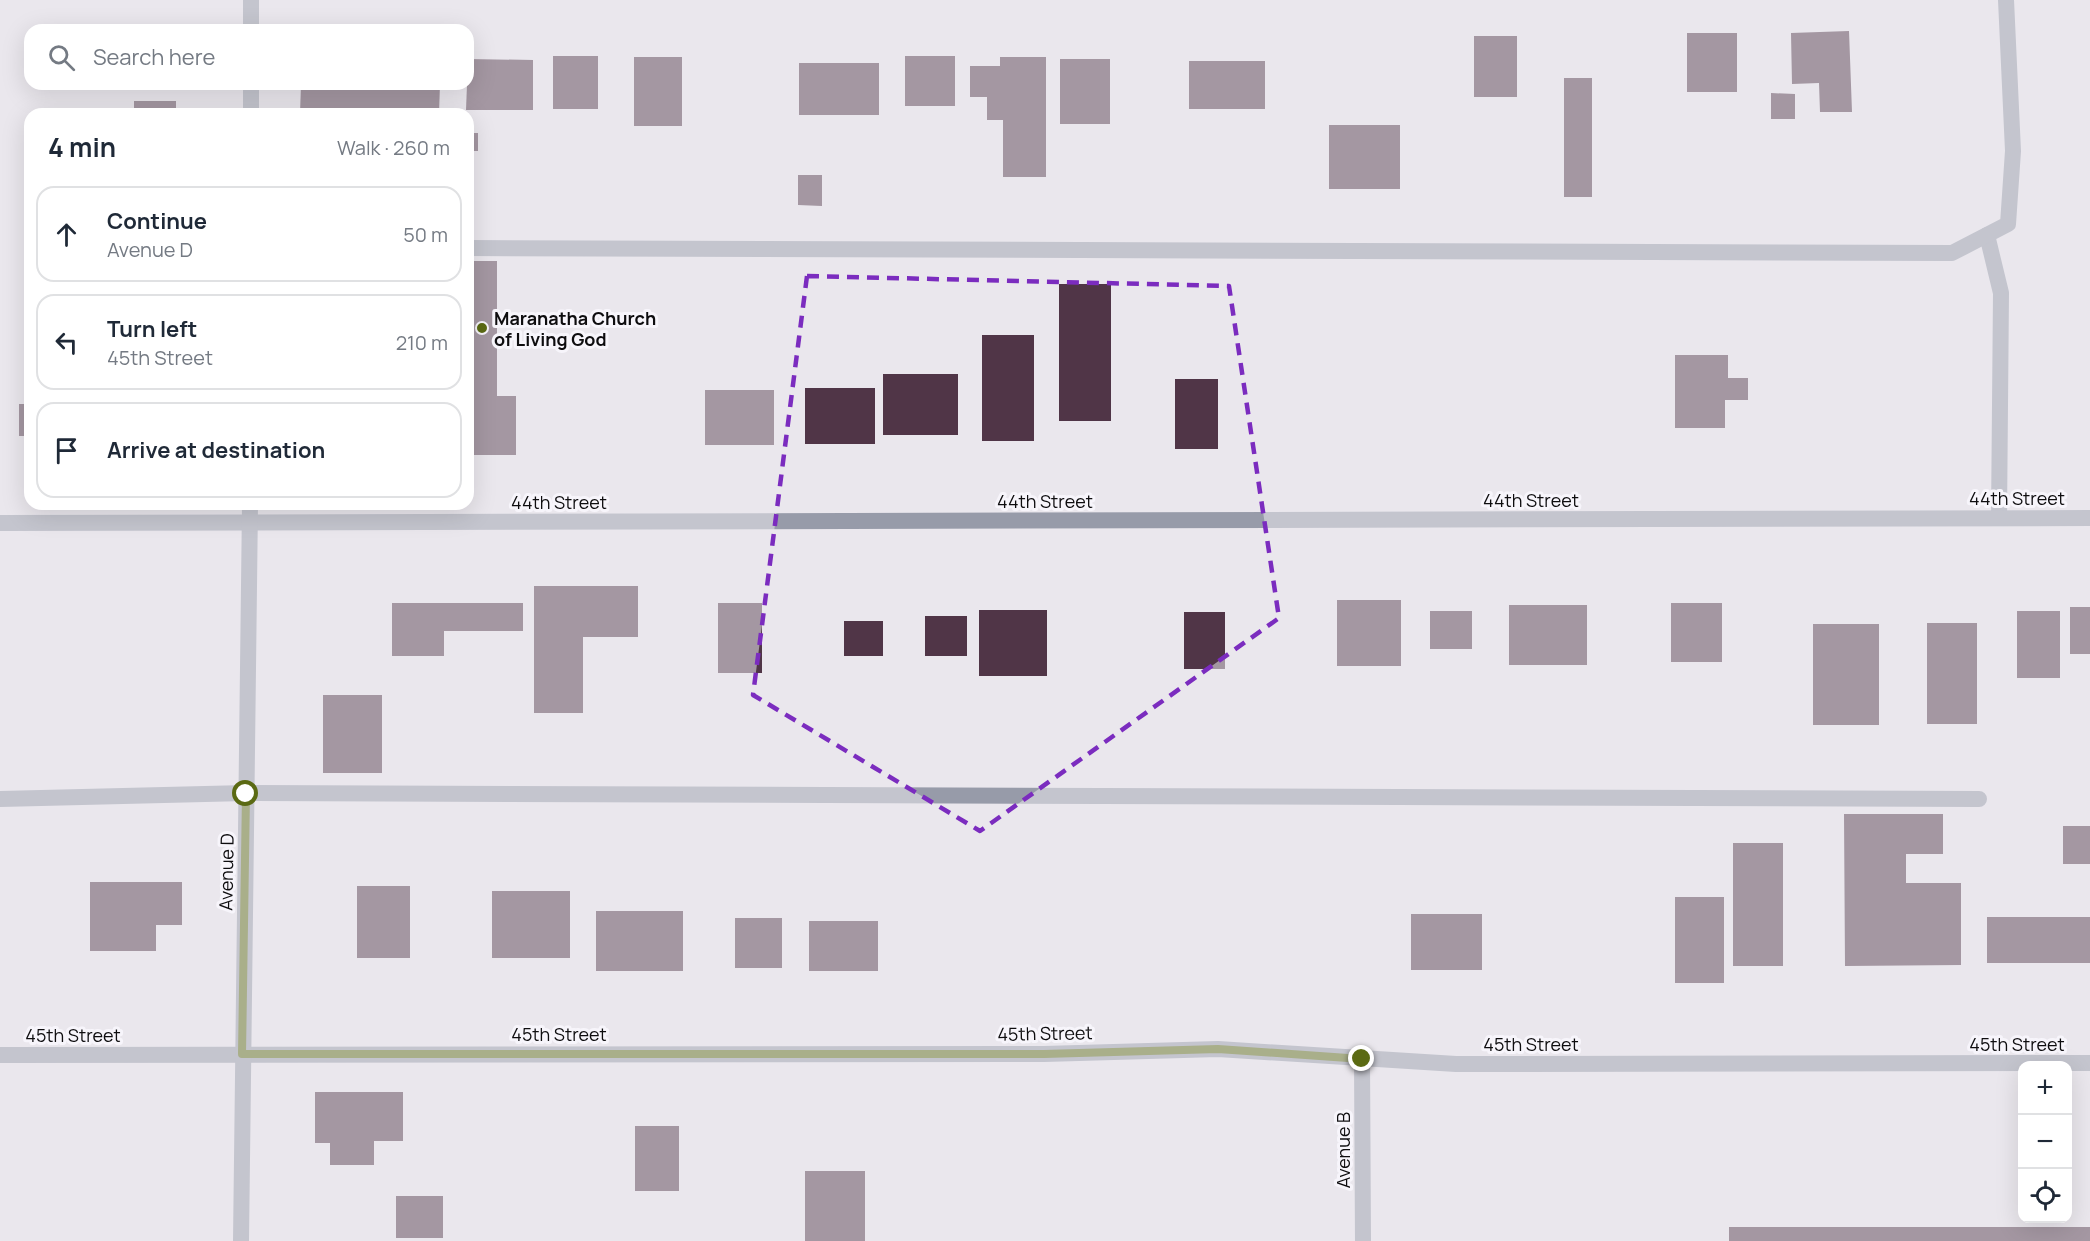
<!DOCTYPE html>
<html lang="en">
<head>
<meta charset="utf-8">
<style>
	:root { --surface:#fff; --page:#f2f2f3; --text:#1f2937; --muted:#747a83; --line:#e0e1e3 }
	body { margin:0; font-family:Manrope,sans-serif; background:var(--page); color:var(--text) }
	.controls { position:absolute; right:18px; bottom:18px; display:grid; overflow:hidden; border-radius:12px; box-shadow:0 6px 24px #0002 }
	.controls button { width:54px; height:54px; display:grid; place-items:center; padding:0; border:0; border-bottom:2px solid var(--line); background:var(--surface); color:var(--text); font:30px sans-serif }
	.stop { position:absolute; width:18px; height:18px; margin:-14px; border:4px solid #5b6a13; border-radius:50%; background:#fff }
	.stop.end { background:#5b6a13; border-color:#fff; box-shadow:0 2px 6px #0008 }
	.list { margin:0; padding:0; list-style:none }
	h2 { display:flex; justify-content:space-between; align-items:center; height:78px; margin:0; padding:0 24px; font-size:26px }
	h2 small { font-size:20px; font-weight:400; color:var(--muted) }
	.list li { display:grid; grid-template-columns:39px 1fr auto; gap:18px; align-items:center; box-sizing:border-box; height:96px; margin:0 12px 12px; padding:0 12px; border:2px solid var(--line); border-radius:18px }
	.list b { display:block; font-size:22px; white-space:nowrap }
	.list p { margin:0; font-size:20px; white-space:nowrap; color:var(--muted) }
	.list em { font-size:20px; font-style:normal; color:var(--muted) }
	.icon { flex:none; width:33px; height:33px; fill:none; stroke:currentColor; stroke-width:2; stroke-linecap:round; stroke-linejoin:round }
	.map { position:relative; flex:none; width:2090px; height:1241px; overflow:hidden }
	.search { position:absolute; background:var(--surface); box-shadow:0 6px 24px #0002; left:24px; top:24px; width:450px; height:66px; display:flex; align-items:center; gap:15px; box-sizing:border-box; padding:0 21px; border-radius:18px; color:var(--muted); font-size:22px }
	.panel { position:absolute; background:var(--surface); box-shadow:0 6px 24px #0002; left:24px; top:108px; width:450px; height:402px; border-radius:18px }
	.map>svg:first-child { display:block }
	.building { fill:#503547 }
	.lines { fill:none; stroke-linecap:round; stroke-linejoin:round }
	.service { stroke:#979ba9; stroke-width:16 }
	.minor { stroke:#979ba9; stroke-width:16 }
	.route { stroke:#5b6a13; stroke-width:8 }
	.marked { fill:none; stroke:#7b2cbf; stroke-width:4.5; stroke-dasharray:12 8; stroke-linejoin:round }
	.poi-dot { fill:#5b6a13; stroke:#f7f5fb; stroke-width:2 }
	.labels { text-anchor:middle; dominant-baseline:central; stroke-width:6; stroke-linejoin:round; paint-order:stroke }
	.poi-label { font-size:18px; font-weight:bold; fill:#0e0d0f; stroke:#f7f5fb; text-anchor:start }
	.street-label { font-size:18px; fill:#0e0d0f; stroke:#f7f5fb }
</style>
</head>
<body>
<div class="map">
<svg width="2090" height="1241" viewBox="0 0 2090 1241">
	<rect width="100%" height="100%" fill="#eae7ed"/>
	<!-- building -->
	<g class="building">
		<path d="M1849,31L1852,112H1820L1819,83L1792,84L1791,33Z"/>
		<rect x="1687" y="33" width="50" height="59"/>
		<rect x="1474" y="36" width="43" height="61"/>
		<rect x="553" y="56" width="45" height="53"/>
		<rect x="905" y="56" width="50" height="50"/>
		<rect x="634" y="57" width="48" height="69"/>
		<path d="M1000,57H1046V177H1003V120H987V97H970V66H1000Z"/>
		<path d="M468,59L533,60V110H466Z"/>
		<rect x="1060" y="59" width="50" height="65"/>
		<rect x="1189" y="61" width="76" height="48"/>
		<rect x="799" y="63" width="80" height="52"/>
		<rect x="1564" y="78" width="28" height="119"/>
		<path d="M301,84H440L439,114H300Z"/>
		<path d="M1771,93L1795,94V119H1771Z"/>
		<rect x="134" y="101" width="42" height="13"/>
		<rect x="1329" y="125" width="71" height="64"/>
		<rect x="468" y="133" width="10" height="18"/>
		<path d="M798,175H822V206L798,205Z"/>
		<path d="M468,261H497V396H516V455H468Z"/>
		<rect x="1059" y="284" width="52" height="137"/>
		<rect x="982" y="335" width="52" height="106"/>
		<path d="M1675,355H1728V378H1748V400H1725V428H1675Z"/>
		<rect x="883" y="374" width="75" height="61"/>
		<rect x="1175" y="379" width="43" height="70"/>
		<rect x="805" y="388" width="70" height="56"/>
		<rect x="705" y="390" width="69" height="55"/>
		<rect x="19" y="404" width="11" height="32"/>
		<path d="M534,586H638V637H583V713H534Z"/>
		<rect x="1337" y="600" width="64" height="66"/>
		<path d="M392,603H523V631H444V656H392Z"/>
		<rect x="718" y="603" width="44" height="70"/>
		<rect x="1671" y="603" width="51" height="59"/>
		<rect x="1509" y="605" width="78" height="60"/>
		<rect x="2070" y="607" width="20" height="47"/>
		<rect x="979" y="610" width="68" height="66"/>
		<rect x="1430" y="611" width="42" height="38"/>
		<rect x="2017" y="611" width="43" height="67"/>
		<rect x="1184" y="612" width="41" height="57"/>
		<rect x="925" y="616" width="42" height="40"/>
		<rect x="844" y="621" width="39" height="35"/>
		<rect x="1927" y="623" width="50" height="101"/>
		<rect x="1813" y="624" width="66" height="101"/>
		<rect x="323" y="695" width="59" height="78"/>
		<path d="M1844,814H1943V854H1906V883H1961V965L1845,966Z"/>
		<rect x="2063" y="826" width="27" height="38"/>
		<rect x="1733" y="843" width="50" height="123"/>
		<path d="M90,882H182V925H156V951H90Z"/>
		<rect x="357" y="886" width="53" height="72"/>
		<rect x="492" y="891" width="78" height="67"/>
		<rect x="1675" y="897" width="49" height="86"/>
		<rect x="596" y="911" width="87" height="60"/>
		<rect x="1411" y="914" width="71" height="56"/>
		<rect x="1987" y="917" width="103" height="46"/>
		<rect x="735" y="918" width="47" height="50"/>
		<rect x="809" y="921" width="69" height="50"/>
		<path d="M315,1092H403V1141H374V1165H330V1143H315Z"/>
		<rect x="635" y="1126" width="44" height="65"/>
		<rect x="805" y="1171" width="60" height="70"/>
		<rect x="396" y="1196" width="47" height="42"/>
		<rect x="1729" y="1227" width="361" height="14"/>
	</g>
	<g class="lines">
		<!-- service -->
		<g class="service">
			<path d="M1987,235L2001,293L1999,518"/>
			<path d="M468,248L1952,253L2008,224L2013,151L2006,0"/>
			<path d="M0,799L246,793L1979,799"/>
		</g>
		<!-- minor -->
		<g class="minor">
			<path d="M251,30V0"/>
			<path d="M251,114V84"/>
			<path d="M0,523L2090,518"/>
			<path d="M0,1055L1044,1054L1218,1049L1456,1064L2090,1063"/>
			<path d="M1362,1059L1363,1241"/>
			<path d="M241,1241L250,504"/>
		</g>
	</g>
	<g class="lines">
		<!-- route -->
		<path class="route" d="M246,794L242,1054H1044L1218,1049L1362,1059"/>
	</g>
	<!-- marked area -->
	<path d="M0 0H2090V1241H0ZM807,276L1229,286L1279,618L980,831L753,695Z" fill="#eae7ed" fill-opacity=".55" fill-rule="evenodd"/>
	<path class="marked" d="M807,276L1229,286L1279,618L980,831L753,695Z"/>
	<!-- markers -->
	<circle class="poi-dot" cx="482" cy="328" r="6"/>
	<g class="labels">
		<!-- poi labels -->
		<g class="poi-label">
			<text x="494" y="318">Maranatha Church<tspan x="494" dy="21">of Living God</tspan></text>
		</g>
		<!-- street labels -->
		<g class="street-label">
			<text x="2017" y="498">44th Street</text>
			<text x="1531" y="500">44th Street</text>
			<text x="1045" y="501">44th Street</text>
			<text x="559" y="502">44th Street</text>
			<text transform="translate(226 872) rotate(-89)">Avenue D</text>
			<text transform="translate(1045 1033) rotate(-1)">45th Street</text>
			<text x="559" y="1034">45th Street</text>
			<text x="73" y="1035">45th Street</text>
			<text x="1531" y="1044">45th Street</text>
			<text x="2017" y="1044">45th Street</text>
			<text transform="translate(1343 1150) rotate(-90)">Avenue B</text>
		</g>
	</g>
</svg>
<div class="controls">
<button>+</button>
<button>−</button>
<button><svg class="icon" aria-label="locate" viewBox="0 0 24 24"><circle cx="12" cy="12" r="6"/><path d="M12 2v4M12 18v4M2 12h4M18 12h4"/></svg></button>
</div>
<div class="stop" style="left:246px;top:794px"></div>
<div class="stop end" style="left:1362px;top:1059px"></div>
<div class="search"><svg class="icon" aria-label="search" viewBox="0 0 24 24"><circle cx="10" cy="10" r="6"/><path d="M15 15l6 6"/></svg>Search here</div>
<section class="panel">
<h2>4 min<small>Walk · 260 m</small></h2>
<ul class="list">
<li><svg class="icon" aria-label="ahead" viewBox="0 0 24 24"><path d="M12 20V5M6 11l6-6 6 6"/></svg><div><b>Continue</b><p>Avenue D</p></div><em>50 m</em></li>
<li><svg class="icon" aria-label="left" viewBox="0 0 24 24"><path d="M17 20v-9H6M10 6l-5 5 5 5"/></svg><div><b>Turn left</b><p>45th Street</p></div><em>210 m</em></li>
<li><svg class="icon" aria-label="arrive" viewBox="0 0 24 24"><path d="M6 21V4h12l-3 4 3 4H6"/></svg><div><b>Arrive at destination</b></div></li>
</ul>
</section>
</div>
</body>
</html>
